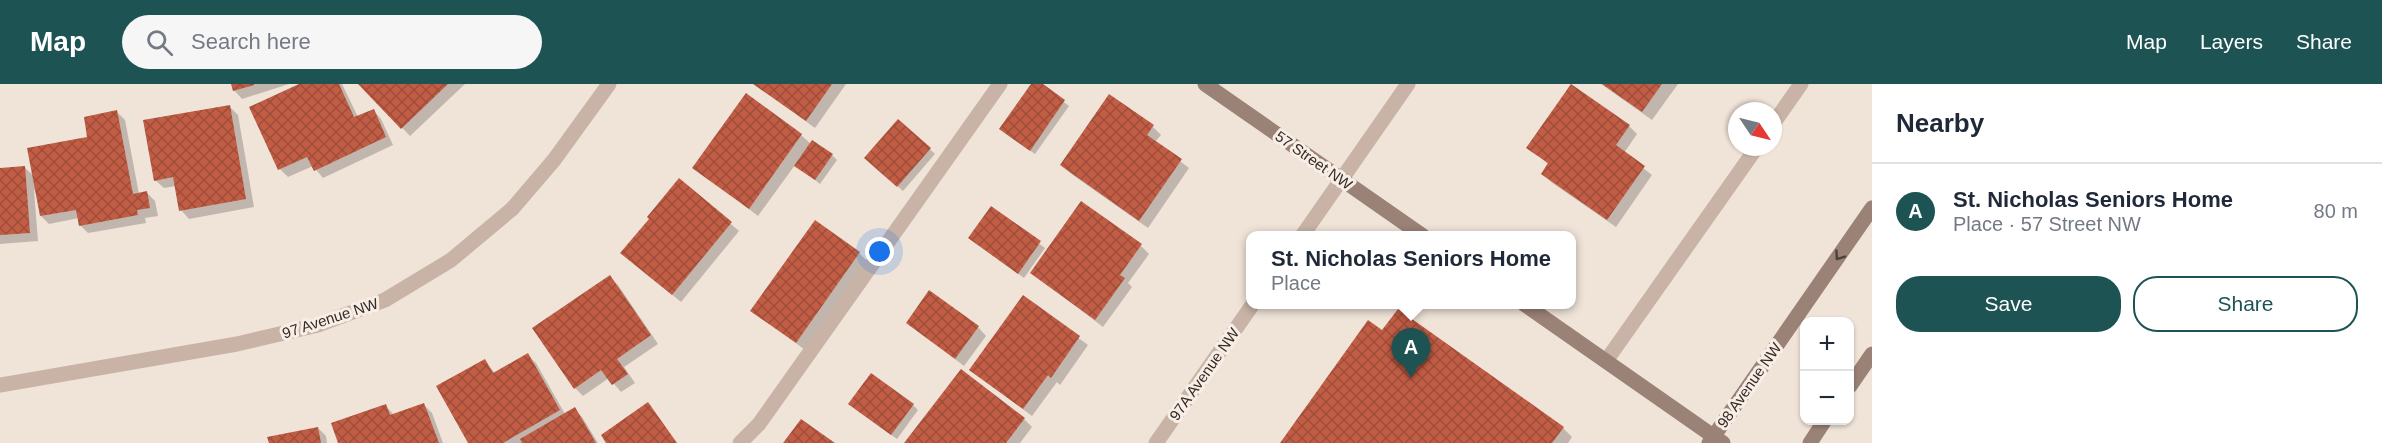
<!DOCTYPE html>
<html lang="en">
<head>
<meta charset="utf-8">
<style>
	:root { --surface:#fff; --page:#f6f6f7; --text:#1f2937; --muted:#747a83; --line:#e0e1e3; --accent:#1e5354 }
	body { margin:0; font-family:Helvetica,sans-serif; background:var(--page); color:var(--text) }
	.controls { position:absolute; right:18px; bottom:18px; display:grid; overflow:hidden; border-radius:12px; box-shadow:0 2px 4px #0004 }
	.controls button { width:54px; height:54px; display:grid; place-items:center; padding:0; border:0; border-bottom:2px solid var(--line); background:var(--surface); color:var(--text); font:30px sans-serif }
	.compass { position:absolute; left:1728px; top:18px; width:54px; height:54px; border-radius:50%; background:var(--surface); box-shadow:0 2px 4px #0004; rotate:125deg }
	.you { position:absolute; left:880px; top:168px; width:21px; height:21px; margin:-15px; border:4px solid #fff; border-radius:50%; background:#1a73e8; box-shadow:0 0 0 9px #1a73e833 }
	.badge { display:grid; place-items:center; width:39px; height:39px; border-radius:50%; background:var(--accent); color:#fff; font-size:20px; font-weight:700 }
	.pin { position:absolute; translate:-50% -50px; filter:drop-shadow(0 2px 3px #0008) }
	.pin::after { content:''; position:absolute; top:32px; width:21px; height:18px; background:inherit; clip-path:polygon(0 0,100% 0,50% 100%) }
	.popup { position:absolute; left:1246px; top:147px; width:330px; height:78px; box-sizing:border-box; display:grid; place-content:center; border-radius:12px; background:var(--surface); filter:drop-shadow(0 2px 4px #0005); font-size:20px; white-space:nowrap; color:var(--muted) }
	.popup b { font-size:22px; color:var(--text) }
	.popup::after { content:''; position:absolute; left:50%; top:100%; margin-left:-12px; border:12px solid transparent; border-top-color:var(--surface) }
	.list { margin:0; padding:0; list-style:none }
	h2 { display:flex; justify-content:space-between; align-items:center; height:78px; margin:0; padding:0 24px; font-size:26px }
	h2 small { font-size:20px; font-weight:400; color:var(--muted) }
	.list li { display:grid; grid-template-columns:39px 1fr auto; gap:18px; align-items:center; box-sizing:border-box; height:96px; padding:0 24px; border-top:2px solid var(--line) }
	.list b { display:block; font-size:22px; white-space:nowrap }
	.list p { margin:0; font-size:20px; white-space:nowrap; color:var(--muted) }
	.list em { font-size:20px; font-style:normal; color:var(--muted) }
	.actions { display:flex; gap:12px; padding:18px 24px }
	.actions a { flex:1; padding:14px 0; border:2px solid var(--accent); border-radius:24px; text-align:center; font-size:21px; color:var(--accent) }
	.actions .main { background:var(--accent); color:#fff }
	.icon { flex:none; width:33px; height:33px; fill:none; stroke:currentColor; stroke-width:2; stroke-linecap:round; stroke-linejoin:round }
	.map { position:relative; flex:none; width:1872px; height:359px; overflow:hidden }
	header { display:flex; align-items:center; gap:36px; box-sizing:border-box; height:84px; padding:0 30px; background:var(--accent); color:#fff }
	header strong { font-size:28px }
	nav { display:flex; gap:33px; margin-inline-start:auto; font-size:21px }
	.search { width:420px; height:54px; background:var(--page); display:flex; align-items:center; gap:15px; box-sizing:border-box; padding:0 21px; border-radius:33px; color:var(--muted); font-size:22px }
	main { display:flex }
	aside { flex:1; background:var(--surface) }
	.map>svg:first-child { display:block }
	.shadow { fill:#0003 }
	.building { fill:url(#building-cross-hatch) }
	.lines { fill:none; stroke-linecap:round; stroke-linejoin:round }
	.lane { stroke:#c8b3a6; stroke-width:15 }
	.street { stroke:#c8b3a6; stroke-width:15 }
	.secondary { stroke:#9b8277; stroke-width:15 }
	.oneway { stroke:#4e403a }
	.labels { text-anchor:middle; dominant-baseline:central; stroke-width:6; stroke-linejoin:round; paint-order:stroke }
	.street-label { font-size:15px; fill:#342a26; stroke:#f8eee5 }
</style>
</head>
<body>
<header>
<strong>Map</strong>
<div class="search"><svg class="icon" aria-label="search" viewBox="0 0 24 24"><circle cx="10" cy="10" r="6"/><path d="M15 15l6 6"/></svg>Search here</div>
<nav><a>Map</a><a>Layers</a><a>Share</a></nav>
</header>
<main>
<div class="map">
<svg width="1872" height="359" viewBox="0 0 1872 359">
	<defs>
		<pattern id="building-cross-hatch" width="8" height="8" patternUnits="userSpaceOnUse" patternTransform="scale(1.5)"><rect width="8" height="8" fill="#c25d45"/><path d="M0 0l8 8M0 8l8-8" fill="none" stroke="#9e4d39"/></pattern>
	</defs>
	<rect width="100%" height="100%" fill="#f0e4d9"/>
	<!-- shadow -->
	<g class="shadow">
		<path d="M232,0H289L242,15L234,6Z"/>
		<path d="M303,0H342L358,33L373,26L381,35L393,61L323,94L313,82L288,93L280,85Z"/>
		<path d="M360,0H465L410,52Z"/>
		<path d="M754,0H846L815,44Z"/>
		<path d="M1033,0H1040L1069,22L1035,70L1006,50Z"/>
		<path d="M1601,0H1678L1652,36Z"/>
		<path d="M746,11L801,51L811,60L832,71L837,76L820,100L795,81L758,132L694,83Z"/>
		<path d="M229,22L238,31L254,123L189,135L181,126L176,102L164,104L155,96Z"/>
		<path d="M117,28L125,36L139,110L147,109L155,117L158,132L145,134L146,139L88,149L80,141L79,134L49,140L41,132L36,106H34L38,157L0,160V85L25,84L34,92L89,54Z"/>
		<path d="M899,37L935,70L903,107L871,79Z"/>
		<path d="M1629,42L1637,50L1624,69L1652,91L1616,143L1551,98L1543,89L1549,81L1528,63Z"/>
		<path d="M1153,43L1161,51L1155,58L1189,84L1148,144L1070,89L1061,81Z"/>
		<path d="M679,96L739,147L681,218L631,177L651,135Z"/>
		<path d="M991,124L1045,164L1024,194L975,158Z"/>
		<path d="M1141,162L1149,170L1128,199L1132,203L1103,243L1032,189Z"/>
		<path d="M859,169L867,177L805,266L752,226Z"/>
		<path d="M609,193L618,201L658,260L624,283L635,299L621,308L609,294L583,312L575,304Z"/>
		<path d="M1023,213L1088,261L1060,301L1057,298L1032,332L971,286Z"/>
		<path d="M908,239L978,243L986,252L964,282Z"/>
		<path d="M1382,248L1563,344L1572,353L1568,359H1282Z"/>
		<path d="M527,271L536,279L565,330L574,325L582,333L598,359H470L484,276L495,289Z"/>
		<path d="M648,320L677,359H608Z"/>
		<path d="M385,321L394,331L424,321L432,329L443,359H340Z"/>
		<path d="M913,321L918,326L897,355L855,325Z"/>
		<path d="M1024,335L1032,343L1020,359H906Z"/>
		<path d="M318,344L326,352L327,359H270Z"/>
	</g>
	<!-- building -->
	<g class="building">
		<path d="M231,0H254V1L233,7Z"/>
		<path d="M299,0H339L354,33L374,25L386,53L314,87L307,73L278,86L249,23Z"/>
		<path d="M358,0H448L401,45Z"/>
		<path d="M753,0H832L806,37Z"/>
		<path d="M1031,0H1043L1065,16L1030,67L999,45Z"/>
		<path d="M1571,0L1630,41L1616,61L1645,82L1607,136L1541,90L1548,79L1526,64Z"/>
		<path d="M1602,0H1662L1642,28Z"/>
		<path d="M746,9L802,50L749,125L692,84Z"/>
		<path d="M1109,10L1154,41L1147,51L1182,75L1139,137L1060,81Z"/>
		<path d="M230,21L246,115L179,127L173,93L154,97L143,36Z"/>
		<path d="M117,26L133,110L147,107L150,124L137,126L138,131L79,142L76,126L40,132L27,64L87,53L84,33Z"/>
		<path d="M898,35L931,64L897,103L864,74Z"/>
		<path d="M812,56L833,70L815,96L794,82Z"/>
		<path d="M25,82L30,149L0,151V84Z"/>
		<path d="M679,94L732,138L672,211L620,169L649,135L647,133Z"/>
		<path d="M1081,117L1142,160L1120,191L1125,194L1095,236L1030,189Z"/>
		<path d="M991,122L1041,157L1018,190L968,154Z"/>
		<path d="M815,136L860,168L796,259L750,227Z"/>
		<path d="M610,191L651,251L617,275L628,290L612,301L601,286L574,305L532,244Z"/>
		<path d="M929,206L979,242L955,275L906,239Z"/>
		<path d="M1023,211L1080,252L1051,294L1048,291L1023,325L969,286Z"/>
		<path d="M1398,225L1564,343L1552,359H1280L1368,236L1382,246Z"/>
		<path d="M528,269L560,326L503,359H468L436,302L485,275L493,289Z"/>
		<path d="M961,285L1025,334L1006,359H904Z"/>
		<path d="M871,289L914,320L891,351L848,320Z"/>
		<path d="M648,318L677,359H606L601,351Z"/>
		<path d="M424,319L439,359H338L331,339L386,320L390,331Z"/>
		<path d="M575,323L596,359H522L520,355Z"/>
		<path d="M801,335L835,359H783Z"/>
		<path d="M318,343L321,359H269L267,353Z"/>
	</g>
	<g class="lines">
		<!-- lane -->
		<g class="lane">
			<path d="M1773,40L1801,0"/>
			<path d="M1606,277L1757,63"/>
			<path d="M740,359L759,340L1000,0"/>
		</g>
		<!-- street -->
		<g class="street">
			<path d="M1302,152L1408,0"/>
			<path d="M0,301L237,260L318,241L385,216L451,176L512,125L554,76L609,0"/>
			<path d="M1156,359L1253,220"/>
		</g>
		<!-- secondary -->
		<g class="secondary">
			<path d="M1205,0L1423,152"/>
			<path d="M1524,220L1723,359"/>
			<path d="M1850,302L1872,270"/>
			<path d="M1709,359L1872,124"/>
			<path d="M1810,359L1825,336"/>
		</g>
	</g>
	<!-- one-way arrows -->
	<defs><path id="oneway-chevron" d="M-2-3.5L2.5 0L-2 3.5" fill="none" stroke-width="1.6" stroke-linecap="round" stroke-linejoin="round" transform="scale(1.5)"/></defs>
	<use class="oneway" href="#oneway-chevron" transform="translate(1839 172) rotate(125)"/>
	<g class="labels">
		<!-- street labels -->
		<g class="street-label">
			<text transform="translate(1314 76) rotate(35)">57 Street NW</text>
			<text transform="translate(330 234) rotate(-18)">97 Avenue NW</text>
			<text transform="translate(1204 290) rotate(-55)">97A Avenue NW</text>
			<text transform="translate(1749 301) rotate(-55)">98 Avenue NW</text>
		</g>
	</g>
</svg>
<div class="controls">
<button>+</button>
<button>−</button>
</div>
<svg class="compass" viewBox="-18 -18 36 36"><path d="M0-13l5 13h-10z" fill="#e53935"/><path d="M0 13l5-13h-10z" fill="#747a83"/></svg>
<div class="you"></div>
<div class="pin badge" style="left:1411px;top:294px">A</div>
<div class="popup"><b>St. Nicholas Seniors Home</b>Place</div>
</div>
<aside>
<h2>Nearby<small></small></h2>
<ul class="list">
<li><span class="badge">A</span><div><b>St. Nicholas Seniors Home</b><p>Place · 57 Street NW</p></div><em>80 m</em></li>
</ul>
<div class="actions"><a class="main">Save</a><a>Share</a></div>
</aside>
</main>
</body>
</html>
